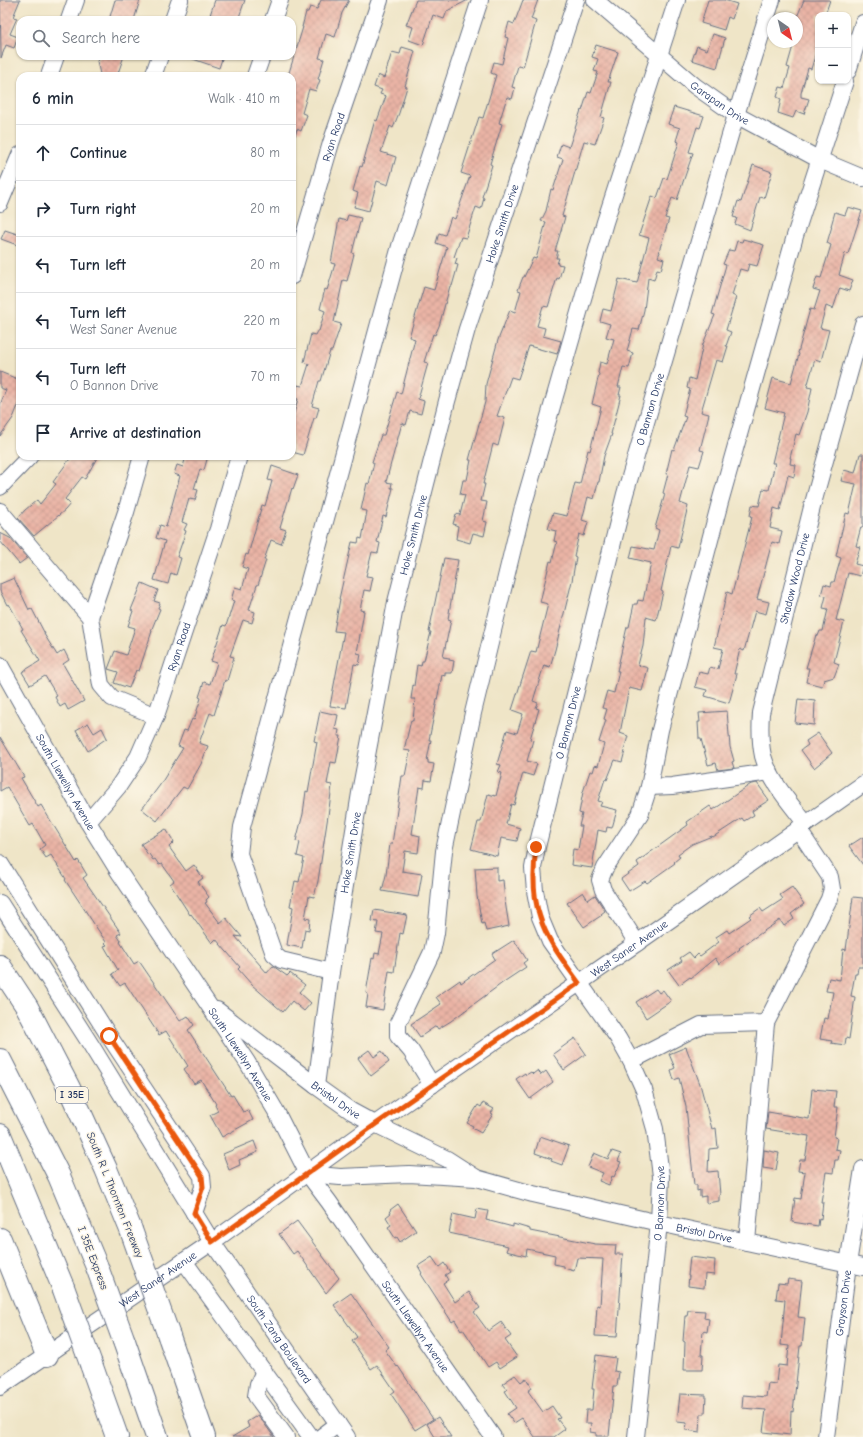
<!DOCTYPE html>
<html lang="en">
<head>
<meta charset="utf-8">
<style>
	:root { --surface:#fff; --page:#f6f6f7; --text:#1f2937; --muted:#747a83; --line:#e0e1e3 }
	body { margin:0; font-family:"Comic Neue",sans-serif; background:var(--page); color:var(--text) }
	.controls { position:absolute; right:12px; top:12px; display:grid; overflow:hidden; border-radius:8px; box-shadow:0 1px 3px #0004 }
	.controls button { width:36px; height:36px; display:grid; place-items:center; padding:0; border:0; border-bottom:1px solid var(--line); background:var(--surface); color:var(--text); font:20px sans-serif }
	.compass { position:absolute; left:767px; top:12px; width:36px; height:36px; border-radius:50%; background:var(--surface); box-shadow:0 1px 3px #0004; rotate:145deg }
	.stop { position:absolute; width:12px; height:12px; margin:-9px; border:3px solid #ea580c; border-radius:50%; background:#fff }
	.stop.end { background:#ea580c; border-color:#fff; box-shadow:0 1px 4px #0008 }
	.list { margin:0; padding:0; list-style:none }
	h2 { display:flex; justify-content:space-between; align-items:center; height:52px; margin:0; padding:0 16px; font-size:17px }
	h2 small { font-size:13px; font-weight:400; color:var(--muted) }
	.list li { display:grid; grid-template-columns:26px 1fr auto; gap:12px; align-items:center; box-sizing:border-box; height:56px; padding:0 16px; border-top:1px solid var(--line) }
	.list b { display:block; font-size:15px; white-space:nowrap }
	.list p { margin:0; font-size:13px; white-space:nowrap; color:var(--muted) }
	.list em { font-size:13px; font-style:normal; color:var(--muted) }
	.icon { flex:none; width:22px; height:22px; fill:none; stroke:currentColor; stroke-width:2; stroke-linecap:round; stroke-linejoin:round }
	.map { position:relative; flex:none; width:863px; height:1437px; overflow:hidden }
	.search { position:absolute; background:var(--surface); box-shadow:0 1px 3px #0004; left:16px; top:16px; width:280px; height:44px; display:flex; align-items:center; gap:10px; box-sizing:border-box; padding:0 14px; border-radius:12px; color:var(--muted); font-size:15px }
	.panel { position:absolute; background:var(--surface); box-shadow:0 1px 3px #0004; left:16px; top:72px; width:280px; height:388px; border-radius:12px }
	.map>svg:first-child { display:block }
	.building { fill:url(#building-cross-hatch) }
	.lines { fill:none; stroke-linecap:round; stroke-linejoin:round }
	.minor-casing { stroke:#656f83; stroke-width:18 }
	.highway-casing { stroke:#656f83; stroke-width:24 }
	.minor { stroke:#fff; stroke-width:16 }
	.highway { stroke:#fff; stroke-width:22 }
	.highway-bridge-casing { stroke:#656f83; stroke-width:24; stroke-linecap:butt }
	.highway-bridge { stroke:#fff; stroke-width:22 }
	.route { stroke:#ea580c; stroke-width:5 }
	.labels { text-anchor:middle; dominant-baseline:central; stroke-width:3; stroke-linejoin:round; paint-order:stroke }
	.shield { fill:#fcf5e5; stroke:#5e6a86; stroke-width:1 }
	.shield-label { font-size:10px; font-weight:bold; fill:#1b2f5e }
	.street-label { font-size:11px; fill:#1b2f5e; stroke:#fcf5e5 }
</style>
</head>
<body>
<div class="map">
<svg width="863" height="1437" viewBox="0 0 863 1437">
	<defs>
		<pattern id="building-cross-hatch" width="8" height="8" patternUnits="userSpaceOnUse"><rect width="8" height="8" fill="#eab4a5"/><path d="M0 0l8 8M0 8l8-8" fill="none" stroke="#c89b90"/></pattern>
	</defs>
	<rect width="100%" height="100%" fill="#fcf5e5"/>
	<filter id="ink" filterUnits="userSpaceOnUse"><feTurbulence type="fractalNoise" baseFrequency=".025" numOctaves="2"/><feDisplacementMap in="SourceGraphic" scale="8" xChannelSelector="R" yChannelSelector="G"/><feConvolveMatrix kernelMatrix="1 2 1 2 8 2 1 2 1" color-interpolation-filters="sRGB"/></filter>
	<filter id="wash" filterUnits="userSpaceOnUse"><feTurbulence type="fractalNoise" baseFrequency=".012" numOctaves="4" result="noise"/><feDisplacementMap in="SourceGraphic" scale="16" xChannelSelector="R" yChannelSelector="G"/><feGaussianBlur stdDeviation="0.9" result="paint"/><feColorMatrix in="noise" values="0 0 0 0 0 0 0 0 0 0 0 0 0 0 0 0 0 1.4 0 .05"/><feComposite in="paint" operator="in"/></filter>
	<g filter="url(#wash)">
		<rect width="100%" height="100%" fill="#efe5c7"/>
		<g id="blocks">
			<!-- building -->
			<g class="building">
				<path d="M0,0H20L13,17L17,18L10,34L18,37L14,48L6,45L1,58Z"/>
				<path d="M115,0H140L134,20H109Z"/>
				<path d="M215,0H245L238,20H212L213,15H210Z"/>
				<path d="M321,0H349L342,13L335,37L326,34L319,58L324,59L318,79L320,80L316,91L309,89L302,113L307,115L301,131L297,129L295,136H292V94L295,84L292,83V76H288L303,27H302L306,12H308L310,7L317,9Z"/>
				<path d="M416,0H468L447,11L444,19L433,15L423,45L409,40L413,27L406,25Z"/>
				<path d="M523,0H538L531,19L536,21L523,67L518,66L512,87L515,88L512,99L507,97L499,123L502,124L492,157L490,164L492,165L482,197L484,198L481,209L476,207L466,238L461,237L454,257L457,258L455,264L458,265L452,286H450L439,326L435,335L433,334L424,362L428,363L418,399L424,401L421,414L410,411L406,425L402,423L391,463L386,482L392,483L391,488H393L386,517L383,516L377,542L380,543L378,553L372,552L366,576L373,577L370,591L364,590L360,610L364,611L357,653L361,654L359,665L354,664L346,708L330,706L344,632L334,631L340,599H339L352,542L358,543L359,538L362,539L367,511L361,510L367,483L369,484L374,463L372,462L381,435H384L397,392L401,394L415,339L409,337L424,287L434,290L447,247L436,243L439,233L445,235L451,217L455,219L470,176L461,173L479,117L483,118L496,75L491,73L494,62L502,64L508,38L505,37L509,22L514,24Z"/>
				<path d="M708,0H724L737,4L732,19L728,17L724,30L701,23Z"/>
				<path d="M804,0H830L825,15H818V46L811,69L808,68L801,93V97L809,99L804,114L796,111L793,118L778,113L781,99L777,97L780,87L784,88L790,68L787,67L793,46L794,42H797V17Z"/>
				<path d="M713,34L725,38L717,68L692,60L697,46L707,50Z"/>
				<path d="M596,45L618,52L608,82H611L601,117L604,118L595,144L584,141L562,216L565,217L555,251H558L556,258H559L557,264L563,265L559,279L557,278L548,307L543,306L537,326L545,328L543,336L561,341L557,354L529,346L518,379L511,377L497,416L505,418L498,446L493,444L483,484H485L481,501L487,502L483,521L487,522L484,536L473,533L470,543L456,539L458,526L453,524L456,514L460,515L465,495L460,494L463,480H467L471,460H469L485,402L486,384L498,340L510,310L515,312L521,291L518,290L523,277H524L533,258L536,259L546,222L541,221L546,211L551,189L553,190L563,159L557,157L561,144L569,147L581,110L582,111L588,92L591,93L598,72L594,71L598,59L592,57Z"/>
				<path d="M402,47L415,51L405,86L407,87L399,113L393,128L390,126L381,152L396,157L388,185L377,181L369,211L354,207L358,193L353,191L360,166L362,167L373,127L375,120L377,121L386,96L380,94L382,90L374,87L378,75L384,78L392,52L400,54Z"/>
				<path d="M101,56H124L117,76H105L100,74L97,61Z"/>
				<path d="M190,56H223L219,68L190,58Z"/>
				<path d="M674,107L704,116L700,128L697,127L689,152L693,153L683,182L677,200L672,198L665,218L669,219L659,251L660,252L658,257L664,259L661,270L657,269L654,280L648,278L644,310L639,330L633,329L627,351L633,353L629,368L623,367L618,387H621L619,395H621L611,434H612L604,456L599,482H598L594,499L588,497L582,520L588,522L584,536L579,534L574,556L576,557L572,581L555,650L550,667L544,665L533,701L538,703L536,708L539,709L530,739L533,740L527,761L537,764L533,776L523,773L514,805L511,804L506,824L520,828L517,841L501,838L497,856L471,849L478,822H481L488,794L496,796L502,773L498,772L501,765L497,764L507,730L517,733L523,714L512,710L531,651L536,652L548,604L540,602L550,561L552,562L557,542L554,541L556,531L548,529L553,513L567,516L575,483L580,484L588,450L590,451L601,407L592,404L599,374L598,373L600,362L607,364L614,339L606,337L610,324L600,321L603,309L611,311L619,279L637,283L649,238L639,235L652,196L657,198L664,178L667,179L679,142L676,141L680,128L668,124Z"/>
				<path d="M753,165L772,172L764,198L760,197L750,230L735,224L737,218L733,217L738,201L741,202Z"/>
				<path d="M848,207L862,211L848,254L845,253L839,275L853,280L849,291L840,288L833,309L826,306L820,328L829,330L821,361L815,359L807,387L812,388L807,412L799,435L796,434L790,458H791L790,464L796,465L794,477L788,475L780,510L774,508L770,528L782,531L779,544L772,542L757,599L769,602L766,614L755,611L744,651L740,649L734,674H737L729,703L705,696L707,690L695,687L699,672L708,674L710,667L718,669L723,649L714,647L727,592L732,594L752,517L750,516L752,505L759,506L763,489L769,490L775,463H772L784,413L765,408L773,378L791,383L799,354L798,353L810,309L814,310L820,291L813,289L817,277L821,278L831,245L827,243L832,226H831L835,212L845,215Z"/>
				<path d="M348,215L361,218L352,253L354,254L347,281L343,280L334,322L341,324L332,351H330L321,381H319L312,406L319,408L316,418H314L303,455L292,452V420L298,399L294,398L297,385L302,386L309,364L304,362L311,334L315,335L317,331H319L325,311L320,309L325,289L327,290L329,284L335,264L331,263L339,219L346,221Z"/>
				<path d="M5,230L20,235V246L1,239Z"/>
				<path d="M743,239L764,245L757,266L749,264L747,271L740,269L732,295L736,297L726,330L731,332L726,346H728L723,362L716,360L701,412L709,414L700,450L704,451L699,467L690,465L680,503L688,506L678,548L671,546L661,591L663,592L656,620L646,617L643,646L638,665L648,668L642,691L629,688L620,733L628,736L624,750L625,751L622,762L615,760L607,780L605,779L598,801L602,802L600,806L617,810L612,828L607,827L606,832L598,830L592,868L571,865L573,849L578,850L582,826H579L582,814L579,813L583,792L590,771L593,772L595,765L598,766L604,744L599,742L606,720L604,719L607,709L602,708L607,691L614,693L619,671H617L627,627H629L634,604H637L638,600L643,601L651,563L630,558L633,546L654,550L659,530L655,528L665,494L663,493L668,474H666L672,449L674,450L686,417L683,416L690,389L687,388L689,378L695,380L703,344L715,315L712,314L726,265L723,264L729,250L734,251L737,241L742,242Z"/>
				<path d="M0,372L20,380V401L13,418L0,436V405L6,390L0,388Z"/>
				<path d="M860,454H863V527H861L856,546L860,547L855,564L863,566L860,576L848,573L836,620L844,622L834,662L839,664L834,677L824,680L822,686L806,682L809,668H806L816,635L818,636L820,631H823L828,609L823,608L826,596L821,595L824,584L831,586L832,582H834L841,558L836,556L846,513L849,514L856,484L841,481L844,470L855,473Z"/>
				<path d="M72,456H98L85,479L82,477L65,499L70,504L65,510L34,536L18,518L25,510L37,500L40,504L56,484L53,482Z"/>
				<path d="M186,456H208L204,470L200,469L194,489L198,490L195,500L189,499L182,522L187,524L184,530L186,531L177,557L181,558L176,575L171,573L168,584L154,580L165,541L156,538L160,525L166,527L180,476L174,474L177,465L183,467Z"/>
				<path d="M272,466L298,475L293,489L292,488L280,528L286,530L281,544L271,540L264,560H266L258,585H257L249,610L255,612L252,623L243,620L230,656L234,657L227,681L225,680L214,715L210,713L199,743L208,746L201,764L187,789L183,787L157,821L142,809L160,785L183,748L178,746L184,730L187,731L192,719L194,720L201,698L199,697L204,682L210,684L217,663L211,661L223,625L226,626L234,601L231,600L235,587L242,589L248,569L242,567L246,554L248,555L262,505L265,506L272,481L268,480Z"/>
				<path d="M0,533L10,538L27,558L19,564L0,541Z"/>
				<path d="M444,558L458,560L448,619L451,620L443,657L449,658V660L454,661L452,673H445V676L442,675L429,740H431L427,760H428V763L434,764L431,781L425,780L424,788L419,787L412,834L420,836L418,853L405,851L402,871L422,874L418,897L382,891L386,875L390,844H392L402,776H405L410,751L404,750L411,720L413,721L415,699H411L413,685L414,686L417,665L421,666L422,661H424L431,632H429Z"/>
				<path d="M14,578L29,610L32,609L45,634H44L57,655L64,650L69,660L63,664L84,701L68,710L65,704L60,707L55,697L57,696L45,676L30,685L22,672L40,661L21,630L23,629L9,604L7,605L0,591V584Z"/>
				<path d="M142,583L158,590L154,601L160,603L158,608L160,609L151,631H152L139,671L136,670L129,688L114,683L118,672L108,669L115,651L126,655L135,628L128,626L133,611L131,610Z"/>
				<path d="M798,699L815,701L814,725L795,723Z"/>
				<path d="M320,711L338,715L335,729L339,730L338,736H341L336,763L331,762L327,784L332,785L329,809L318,881L314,897L309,896L305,918L310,919L309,930L305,929L302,948L287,945L293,907L290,906L295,881L299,882L304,858L297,856L300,842L296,841L303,814L306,791L308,792L317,742L314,741Z"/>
				<path d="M727,711L730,747L734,761L732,762L734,768L718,770L716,763L708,765L701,739H699L698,722H700L699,713Z"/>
				<path d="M88,723L94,733L102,728L107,738L88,751L76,730Z"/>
				<path d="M818,733L832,753L814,768L801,750L808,745L806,741Z"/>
				<path d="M0,737L24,777L21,778L38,807L41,805L76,862L78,860L87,875L83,878L121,933L117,935L121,941L120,942L134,964L139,961L180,1021L188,1016L194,1025L188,1030L231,1096L233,1095L243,1112L248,1110L253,1120L222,1137L210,1115L218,1111L215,1105L216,1104L201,1080L194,1084L184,1069L188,1066L166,1031L159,1035L125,983L120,986L112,974L118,970L104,946L107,945L105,943L106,942L65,880L66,879L51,855L46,858L40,849L45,845L33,824L30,826L7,787L0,791Z"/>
				<path d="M757,783L769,800L752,811L754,815L744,821L742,818L713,837L712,836L692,844L678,854L680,857L674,862L675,863L647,883L645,881L629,891L621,879L639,866L637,862L688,825L687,822L710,806L713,810L751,784Z"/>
				<path d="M166,829L174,842L169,847L186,871L194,865L203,878L198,882L209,897L206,900L207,902L205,903L220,923L226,918L242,937L235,936L267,973L273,966L287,976L290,973L305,985L299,992L311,1003L304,1011L292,1001L283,1012L252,985L238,969L240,967L220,944L216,939L212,943L191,914L190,915L170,884L174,881L162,864L159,865L155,859L153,860L149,854L148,855L141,844Z"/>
				<path d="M863,837V865L849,846Z"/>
				<path d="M497,867V881L503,880L505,901L509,926L486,931L484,923L482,924L477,896L475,868Z"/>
				<path d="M792,887L804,904L791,914L794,919L784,926L780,920L739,948L740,949L719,964L715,958L691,978L690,977L679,985L668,970L682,961L680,958L689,952L694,958L698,954L700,956L719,942L716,937L727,930L729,933L751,918L749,916L760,908L763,912L783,899L780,895Z"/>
				<path d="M583,892L588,900L595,895L605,911L601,914L602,915L584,927L567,903Z"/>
				<path d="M853,897L863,898V967H858L857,974H855L851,996L855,997L849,1039L846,1038L845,1045L831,1043L832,1041L820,1039L824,1018L828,1019L833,992L826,991L829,978L840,980L843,949L846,950Z"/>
				<path d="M374,910L407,915L403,934L400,933L394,972L389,971L383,1010L366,1007L368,994L366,993L372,958L374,959L375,953L379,954L383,934L376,933L378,922L372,921Z"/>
				<path d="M514,940L527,960L523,963L526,967L505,981L451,1021L438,1029L436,1026L420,1037L411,1024L441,1004L436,997L460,980L461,983L495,959L492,954Z"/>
				<path d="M656,989L659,993L663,990L671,1001L646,1018L636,1002Z"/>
				<path d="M575,1038L586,1054L564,1070L553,1054Z"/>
				<path d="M686,1047L700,1084L712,1129L716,1128L718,1148L709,1149L708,1172L718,1171L720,1195H719V1201L706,1203V1196L700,1197V1190L697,1191V1185H694L686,1107L679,1078L674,1080L671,1070L675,1068L669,1054Z"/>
				<path d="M369,1050L374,1057L382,1051L389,1062L371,1076L358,1058Z"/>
				<path d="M538,1070L541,1075L546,1071L553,1082L530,1099L516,1079L525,1073L526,1075L531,1072L533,1074Z"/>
				<path d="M812,1089L836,1091L834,1107H838L834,1137L837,1138L835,1149L840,1150L838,1160H835L833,1173L826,1172L821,1202H823L821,1219L819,1218L818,1226L792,1222L795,1198L801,1199L805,1172L798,1171L800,1160H805L809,1136L766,1129L768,1112L809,1119Z"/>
				<path d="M483,1103L494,1109L491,1113L493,1114L481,1133L472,1128L473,1126L467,1123L478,1105L481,1107Z"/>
				<path d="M540,1136L569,1146L562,1165L551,1161L552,1159L535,1153Z"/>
				<path d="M254,1141L258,1152L239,1160L240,1165L229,1170L223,1154Z"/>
				<path d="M764,1150L779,1153L776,1170L763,1168Z"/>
				<path d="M612,1151L621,1154L618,1161L621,1162L614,1177L612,1176L609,1185L599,1181L603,1173L588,1167L594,1153L608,1159Z"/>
				<path d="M398,1204L416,1231L400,1242L397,1237L395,1238L388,1227L391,1225L386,1217L391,1213L390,1210Z"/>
				<path d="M477,1209L488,1211L486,1220L513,1227V1224L530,1229V1231L595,1244L616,1245L615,1254H623L617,1337L595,1336L597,1305L600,1306L603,1259L577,1258L574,1271L564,1268V1266L554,1264L555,1255L527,1249L526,1256L506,1251L508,1246L449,1233L453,1214L475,1219Z"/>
				<path d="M297,1221L339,1278L326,1293L297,1251L293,1254L279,1234Z"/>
				<path d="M432,1257L439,1267L444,1263L450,1272L445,1275L448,1280L443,1283L455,1302L469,1292L480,1308L474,1312L488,1331L501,1322L511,1336L505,1340L517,1357L500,1368L496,1362L488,1367L463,1329L461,1330L455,1320L452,1322L421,1274L422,1273L418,1266Z"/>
				<path d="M690,1257L715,1260L714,1275L705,1274L704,1288L688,1286L689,1276H688Z"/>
				<path d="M788,1279L802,1281L798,1317L805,1318L802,1346H800L793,1412L791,1411L790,1435L763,1432L766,1410L742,1408L743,1395L766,1397L768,1383L776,1384L778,1365L787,1366L789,1346L781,1345L785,1300L776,1299L778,1283L787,1284Z"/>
				<path d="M351,1293L389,1347L385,1350L397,1367L398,1366L433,1419L415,1430L391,1394L395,1391L377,1365L371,1369L352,1341L357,1337L334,1305Z"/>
				<path d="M688,1310L705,1311L704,1318L709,1319L707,1332L703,1331L701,1355H703L702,1370H684L685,1342L683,1341L685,1316H687Z"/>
				<path d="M596,1355L616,1358L614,1371L619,1372L617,1386H614L609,1436H596V1433L590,1432L591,1423H585L586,1410H592L594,1389H592Z"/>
				<path d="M515,1375L521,1382L526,1378L532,1388L528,1391L543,1412L552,1406L560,1418L557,1419L565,1429L554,1437H535L522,1418L514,1423L507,1414L516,1408L505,1391L507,1390L502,1384Z"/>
				<path d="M680,1394L706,1395L705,1414H701L700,1432L686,1430L687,1423L677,1422Z"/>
				<path d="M258,1415L274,1437H232L249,1427L247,1422Z"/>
				<path d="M438,1417L451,1437H435L427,1424Z"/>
			</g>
		</g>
	</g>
	<g filter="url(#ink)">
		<use href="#blocks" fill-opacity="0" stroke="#656f83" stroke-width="1"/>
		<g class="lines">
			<defs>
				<g id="minor">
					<path id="s1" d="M595,0L695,86L736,115L820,160L863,178"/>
					<path d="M69,20L76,0"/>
					<path d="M173,20L180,0"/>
					<path d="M273,20L280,0"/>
					<path d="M848,71L863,23"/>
					<path d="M49,76L56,56"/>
					<path d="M153,76L160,56"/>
					<path d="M255,76L262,56"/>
					<path d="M0,203L20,155"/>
					<path id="s2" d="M292,276L331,143L380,0"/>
					<path d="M0,487L30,456"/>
					<path d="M0,511L90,617L101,685L112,698L156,716"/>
					<path d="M90,617L126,512L142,456"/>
					<path id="s3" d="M0,665L88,822L119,872L247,1062L277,1113L308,1174L329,1202L493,1437"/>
					<path d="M649,787L672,786L770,772"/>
					<path id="s4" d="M88,822L118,787L138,757L156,716L218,529L239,456"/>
					<path id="s5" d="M806,824C790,803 770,781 763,756C760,742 760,727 761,713L812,507L863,324"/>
					<path d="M0,863L109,1036L202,1176L203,1187L194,1213"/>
					<path id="s6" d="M0,903L91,1045L212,1242L347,1437"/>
					<path d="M637,943L603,890L600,880L605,868L640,815L649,787L660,730L720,502L795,236L845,81"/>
					<path d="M331,972L281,960L274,954L239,854L242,827L400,246L480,0"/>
					<path id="s7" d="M217,1010L316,1086L351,1111L375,1124L447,1159L475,1177"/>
					<path d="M631,1061L701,1025L766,1023L829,899L832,889L830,877L798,829"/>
					<path d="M432,1085L411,1051L398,1036V1023L432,952L436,933L444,851L473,713L523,507L605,222L677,0"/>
					<path id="s8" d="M316,1086L331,972L361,787L396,602L447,401L467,329L576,0"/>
					<path id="s9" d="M308,1174L340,1177L409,1174L476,1178L533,1194L659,1223L863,1267"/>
					<path d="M747,1242L766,1023"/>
					<path d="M184,1261L311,1437"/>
					<path d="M264,1371L258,1384L256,1396L286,1437"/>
					<path id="s10" d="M0,1387L212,1242L375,1124L637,943L863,784"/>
					<path d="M321,1437L338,1424"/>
					<path id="s11" d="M636,1437L659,1223L661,1176L655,1129L644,1090L631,1061L618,1038L550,941L540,917L535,891L533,868L537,847L625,494L736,115L772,0"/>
					<path id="s12" d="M826,1437L848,1264L863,1169"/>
				</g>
				<g id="highway">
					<path d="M0,966L27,1007L69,1088L106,1169L131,1230"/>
					<path d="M0,1060L59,1176L97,1267"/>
					<path d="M0,1135L63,1287"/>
					<path d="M0,1239L47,1355"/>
					<path d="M169,1336L204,1437"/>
					<path d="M124,1341L157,1437"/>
					<path d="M91,1364L117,1437"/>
				</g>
			</defs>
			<!-- minor casing -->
			<use href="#minor" class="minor-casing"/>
			<!-- highway casing -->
			<use href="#highway" class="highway-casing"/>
			<!-- minor -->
			<use href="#minor" class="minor"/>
			<!-- highway -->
			<use href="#highway" class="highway"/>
			<defs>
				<g id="highway-bridge">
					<path d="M131,1230L169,1336"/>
					<path d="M97,1267L124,1341"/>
					<path d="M63,1287L91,1364"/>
				</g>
			</defs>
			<!-- highway-bridge casing -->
			<use href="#highway-bridge" class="highway-bridge-casing"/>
			<!-- highway-bridge -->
			<use href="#highway-bridge" class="highway-bridge"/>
		</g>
	</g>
	<g class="lines" filter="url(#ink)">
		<!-- route -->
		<path class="route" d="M109,1036L202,1176L203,1187L194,1213L212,1242L376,1124L579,983C565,963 547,941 540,917C532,895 533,870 536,847"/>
	</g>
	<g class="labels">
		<!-- shield labels -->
		<rect class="shield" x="56" y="1087" width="32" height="16" rx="3"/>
		<g class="shield-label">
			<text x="72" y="1095">I 35E</text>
		</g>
		<!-- street labels -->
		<g class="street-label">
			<text stroke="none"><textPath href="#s1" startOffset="162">Garapan Drive</textPath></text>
			<text stroke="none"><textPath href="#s2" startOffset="145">Ryan Road</textPath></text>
			<text stroke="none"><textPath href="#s8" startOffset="884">Hoke Smith Drive</textPath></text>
			<text stroke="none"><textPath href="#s11" startOffset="1076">O Bannon Drive</textPath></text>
			<text stroke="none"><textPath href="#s8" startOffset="560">Hoke Smith Drive</textPath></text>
			<text stroke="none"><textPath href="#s5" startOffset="263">Shadow Wood Drive</textPath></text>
			<text stroke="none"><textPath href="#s4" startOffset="200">Ryan Road</textPath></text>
			<text stroke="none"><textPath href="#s11" startOffset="752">O Bannon Drive</textPath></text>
			<text stroke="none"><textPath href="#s3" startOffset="134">South Llewellyn Avenue</textPath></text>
			<text stroke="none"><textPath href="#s8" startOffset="236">Hoke Smith Drive</textPath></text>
			<text stroke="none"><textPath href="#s10" startOffset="767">West Saner Avenue</textPath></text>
			<text stroke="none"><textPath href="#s3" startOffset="458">South Llewellyn Avenue</textPath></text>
			<text stroke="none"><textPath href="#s7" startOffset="149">Bristol Drive</textPath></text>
			<text transform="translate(115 1195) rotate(68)">South R L Thornton Freeway</text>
			<text stroke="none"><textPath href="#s11" startOffset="235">O Bannon Drive</textPath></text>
			<text stroke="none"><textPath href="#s9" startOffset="403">Bristol Drive</textPath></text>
			<text transform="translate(93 1258) rotate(69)">I 35E Express</text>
			<text stroke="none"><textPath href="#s10" startOffset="191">West Saner Avenue</textPath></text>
			<text stroke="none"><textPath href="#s12" startOffset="135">Grayson Drive</textPath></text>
			<text stroke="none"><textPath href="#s3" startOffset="782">South Llewellyn Avenue</textPath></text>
			<text stroke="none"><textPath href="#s6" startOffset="518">South Zang Boulevard</textPath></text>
		</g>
	</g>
</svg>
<div class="controls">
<button>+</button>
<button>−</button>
</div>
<svg class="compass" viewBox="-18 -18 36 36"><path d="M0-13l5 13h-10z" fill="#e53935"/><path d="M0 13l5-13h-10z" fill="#747a83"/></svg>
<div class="stop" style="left:109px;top:1036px"></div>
<div class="stop end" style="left:536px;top:847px"></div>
<div class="search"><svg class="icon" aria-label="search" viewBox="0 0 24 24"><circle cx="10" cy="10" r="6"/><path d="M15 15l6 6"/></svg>Search here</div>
<section class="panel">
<h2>6 min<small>Walk · 410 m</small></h2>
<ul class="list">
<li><svg class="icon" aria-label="ahead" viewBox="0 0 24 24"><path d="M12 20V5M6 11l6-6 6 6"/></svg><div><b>Continue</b></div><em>80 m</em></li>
<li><svg class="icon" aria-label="right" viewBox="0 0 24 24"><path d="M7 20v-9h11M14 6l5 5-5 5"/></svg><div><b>Turn right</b></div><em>20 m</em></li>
<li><svg class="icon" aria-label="left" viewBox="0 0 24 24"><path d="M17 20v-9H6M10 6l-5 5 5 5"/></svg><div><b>Turn left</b></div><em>20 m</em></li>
<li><svg class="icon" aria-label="left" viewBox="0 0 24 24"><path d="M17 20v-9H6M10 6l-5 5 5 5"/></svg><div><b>Turn left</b><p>West Saner Avenue</p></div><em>220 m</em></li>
<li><svg class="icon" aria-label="left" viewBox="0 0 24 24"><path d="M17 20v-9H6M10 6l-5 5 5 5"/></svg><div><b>Turn left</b><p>O Bannon Drive</p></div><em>70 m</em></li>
<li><svg class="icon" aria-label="arrive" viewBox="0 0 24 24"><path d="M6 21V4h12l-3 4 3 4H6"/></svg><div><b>Arrive at destination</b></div></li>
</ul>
</section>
</div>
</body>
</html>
